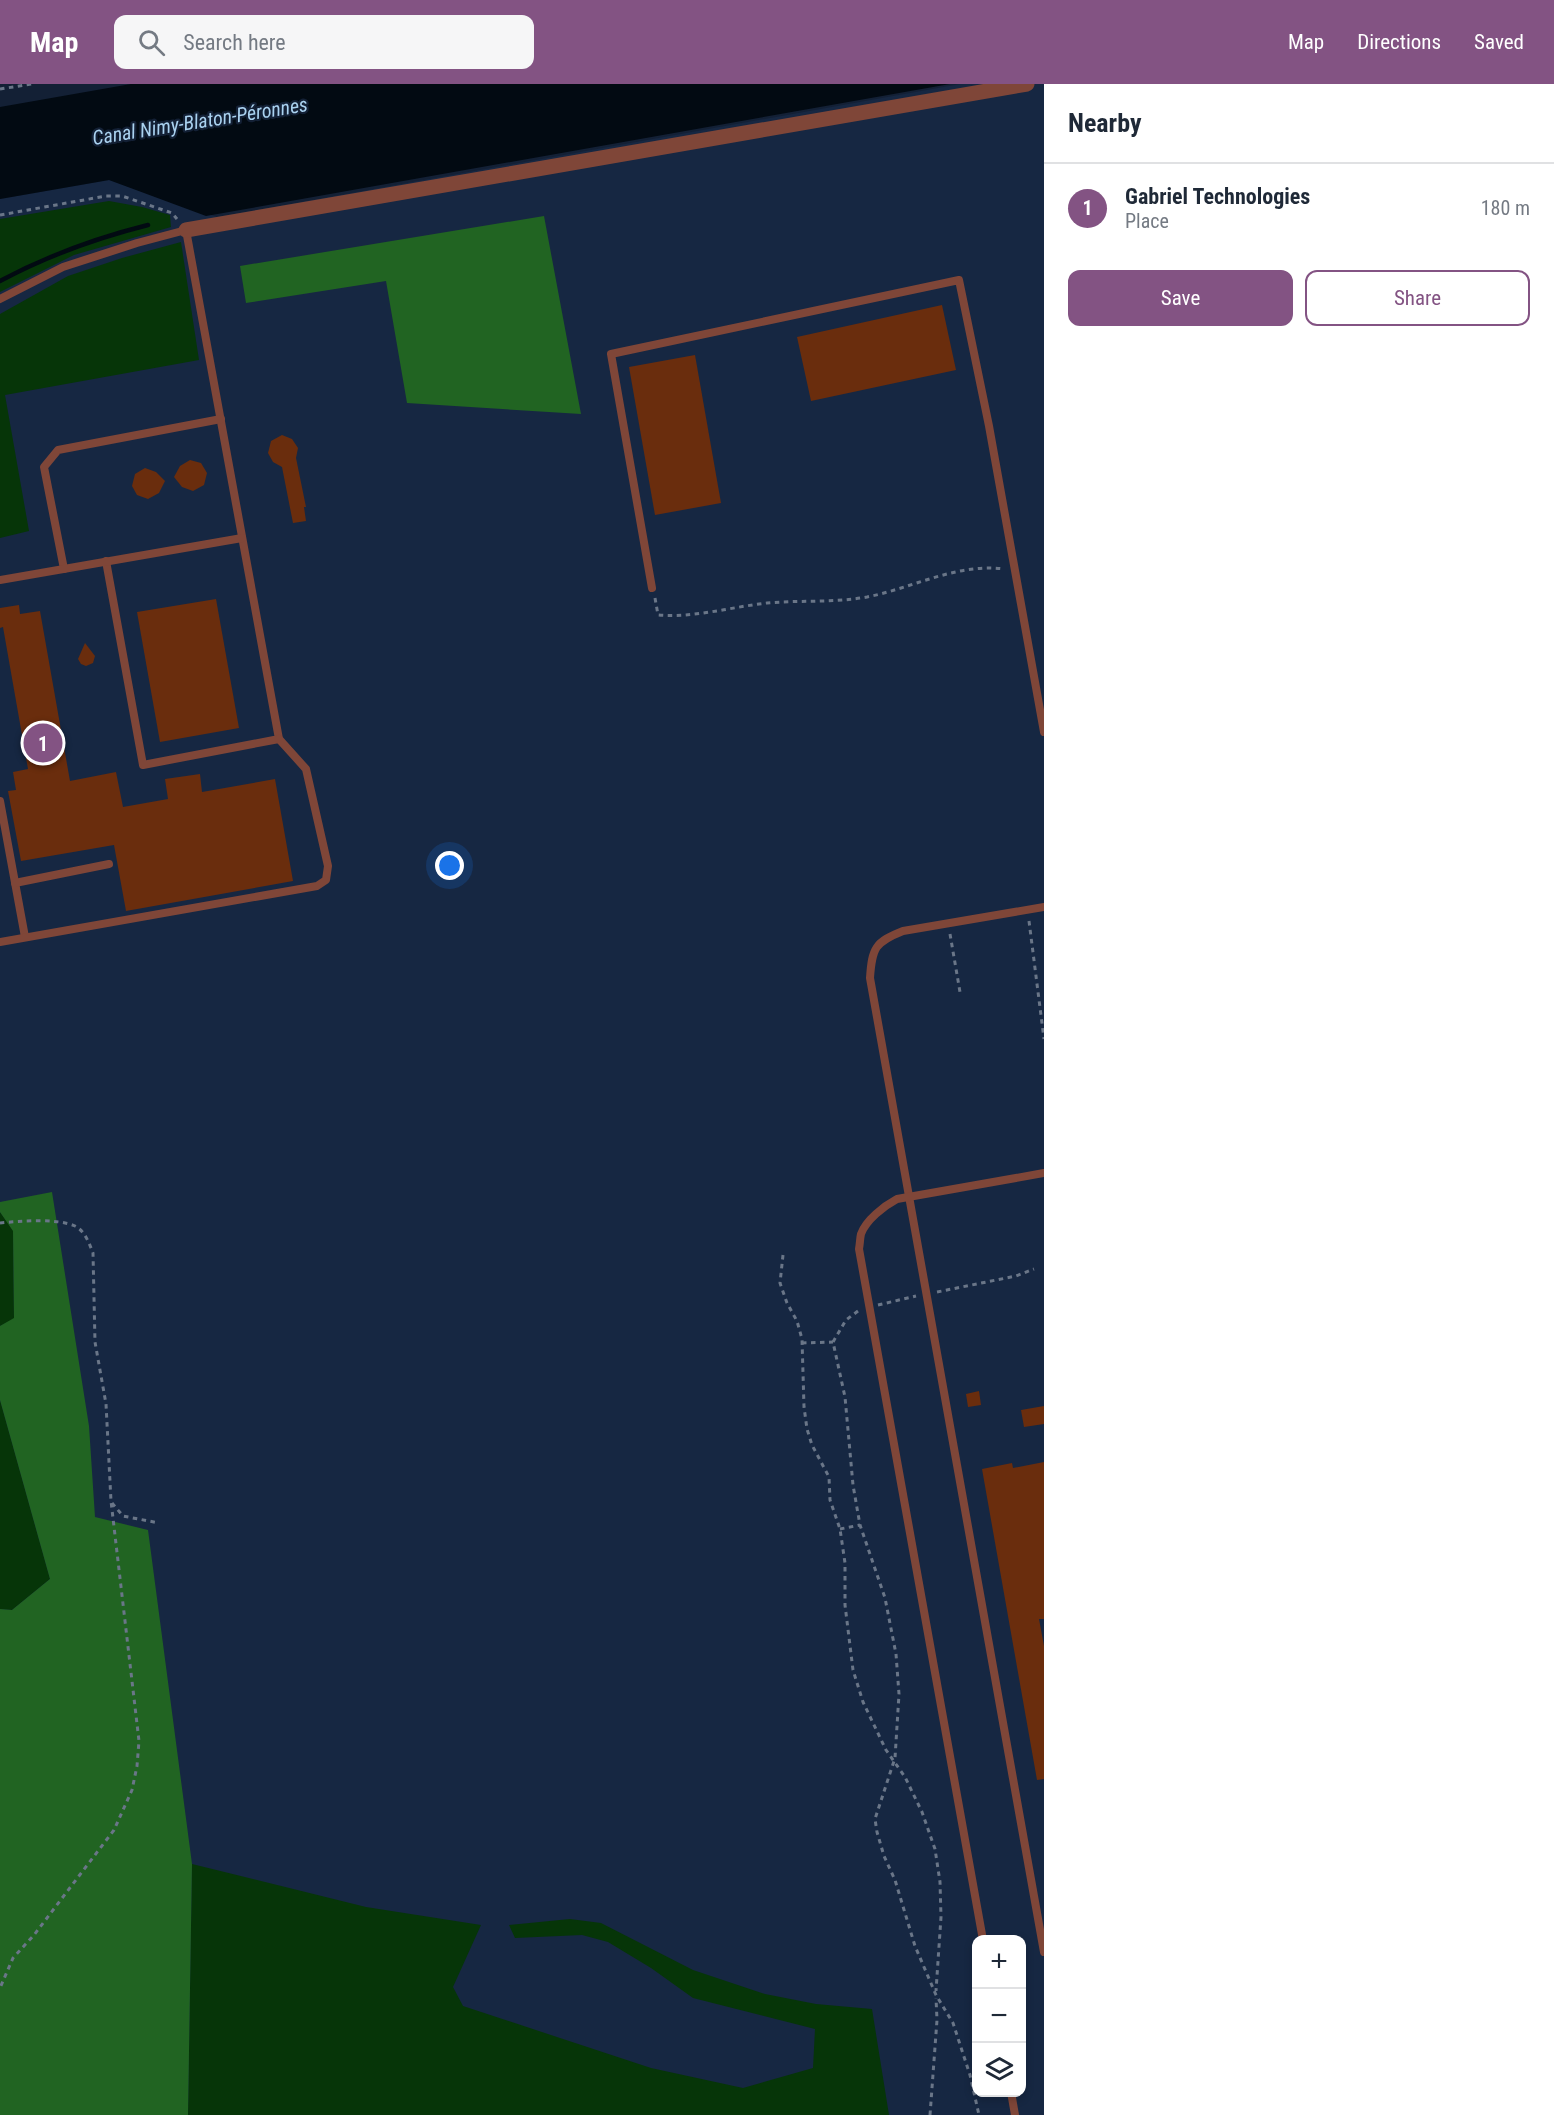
<!DOCTYPE html>
<html lang="en">
<head>
<meta charset="utf-8">
<style>
	:root { --surface:#fff; --page:#f6f6f7; --text:#1f2937; --muted:#747a83; --line:#e0e1e3; --accent:#835383 }
	body { margin:0; font-family:"Roboto Condensed",sans-serif; background:var(--page); color:var(--text) }
	.controls { position:absolute; right:18px; bottom:18px; display:grid; overflow:hidden; border-radius:12px; box-shadow:0 3px 9px #0003 }
	.controls button { width:54px; height:54px; display:grid; place-items:center; padding:0; border:0; border-bottom:2px solid var(--line); background:var(--surface); color:var(--text); font:30px sans-serif }
	.you { position:absolute; left:450px; top:782px; width:21px; height:21px; margin:-15px; border:4px solid #fff; border-radius:50%; background:#1a73e8; box-shadow:0 0 0 9px #1a73e833 }
	.badge { display:grid; place-items:center; width:39px; height:39px; border-radius:50%; background:var(--accent); color:#fff; font-size:20px; font-weight:700 }
	.pin { position:absolute; translate:-50% -50%; border:3px solid #fff; box-shadow:0 2px 6px #0006 }
	.list { margin:0; padding:0; list-style:none }
	h2 { display:flex; justify-content:space-between; align-items:center; height:78px; margin:0; padding:0 24px; font-size:26px }
	h2 small { font-size:20px; font-weight:400; color:var(--muted) }
	.list li { display:grid; grid-template-columns:39px 1fr auto; gap:18px; align-items:center; box-sizing:border-box; height:90px; padding:0 24px; border-top:2px solid var(--line) }
	.list b { display:block; font-size:22px; white-space:nowrap }
	.list p { margin:0; font-size:20px; white-space:nowrap; color:var(--muted) }
	.list em { font-size:20px; font-style:normal; color:var(--muted) }
	.actions { display:flex; gap:12px; padding:18px 24px }
	.actions a { flex:1; padding:14px 0; border:2px solid var(--accent); border-radius:12px; text-align:center; font-size:21px; color:var(--accent) }
	.actions .main { background:var(--accent); color:#fff }
	.icon { flex:none; width:33px; height:33px; fill:none; stroke:currentColor; stroke-width:2; stroke-linecap:round; stroke-linejoin:round }
	.map { position:relative; flex:none; width:1044px; height:2031px; overflow:hidden }
	header { display:flex; align-items:center; gap:36px; box-sizing:border-box; height:84px; padding:0 30px; background:var(--accent); color:#fff }
	header strong { font-size:28px }
	nav { display:flex; gap:33px; margin-inline-start:auto; font-size:21px }
	.search { width:420px; height:54px; background:var(--page); display:flex; align-items:center; gap:15px; box-sizing:border-box; padding:0 21px; border-radius:12px; color:var(--muted); font-size:22px }
	main { display:flex }
	aside { flex:1; background:var(--surface) }
	.map>svg:first-child { display:block }
	.built { fill:#162742; fill-rule:evenodd }
	.green { fill:#063508 }
	.forest { fill:#216422 }
	.water { fill:#020a12 }
	.lines { fill:none; stroke-linecap:round; stroke-linejoin:round }
	.stream { stroke:#020a12; stroke-width:4.5 }
	.building { fill:#6a2d0d }
	.path { stroke:#6a7688; stroke-width:3; stroke-dasharray:4.5 4.5; stroke-linecap:butt }
	.service { stroke:#7f4638; stroke-width:8 }
	.minor { stroke:#7f4638; stroke-width:15 }
	.labels { text-anchor:middle; dominant-baseline:central; stroke-width:4.5; stroke-linejoin:round; paint-order:stroke }
	.water-label { font-size:20px; font-style:italic; fill:#aad2f0; stroke:#132035 }
</style>
</head>
<body>
<header>
<strong>Map</strong>
<div class="search"><svg class="icon" aria-label="search" viewBox="0 0 24 24"><circle cx="10" cy="10" r="6"/><path d="M15 15l6 6"/></svg>Search here</div>
<nav><a>Map</a><a>Directions</a><a>Saved</a></nav>
</header>
<main>
<div class="map">
<svg width="1044" height="2031" viewBox="0 0 1044 2031">
	<rect width="100%" height="100%" fill="#132035"/>
	<!-- built -->
	<path class="built" d="M960,0H1044V2031H0V115L109,96L217,133ZM976,1856H1022V2008H976Z"/>
	<!-- green -->
	<g class="green">
		<path d="M109,117L142,123L170,131L171,143L74,171L0,208V135Z"/>
		<path d="M181,158L199,276L5,311L29,447L0,454V230L68,192L122,174Z"/>
		<path d="M0,1128L13,1146L14,1235L0,1242Z"/>
		<path d="M0,1316L50,1495L12,1526L0,1525Z"/>
		<path d="M192,1780L366,1823L481,1841L453,1903L463,1922L651,1984L743,2004L813,1984L815,1945L693,1914L651,1884L608,1858L582,1851L515,1854L509,1841L570,1835L601,1839L693,1886L765,1910L816,1920L872,1925L889,2031H188Z"/>
	</g>
	<!-- forest -->
	<g class="forest">
		<path d="M544,132L581,330L407,319L386,197L246,219L240,182Z"/>
		<path d="M52,1108L89,1342L95,1433L148,1446L192,1780L188,2031H0V1525L12,1526L50,1495L0,1316V1242L14,1234L13,1147L0,1128V1118Z"/>
	</g>
	<!-- water -->
	<path class="water" d="M131,0H950L206,132L109,96L0,115V23Z"/>
	<g class="lines">
		<!-- stream -->
		<path class="stream" d="M0,197C47,172 96,154 148,141"/>
	</g>
	<!-- building -->
	<g class="building">
		<path d="M942,221L956,286L811,317L797,253Z"/>
		<path d="M695,271L721,419L655,431L629,283Z"/>
		<path d="M282,351L292,355L298,364L296,374L306,423H304L306,437L293,439L282,383L273,378L268,369L271,357Z"/>
		<path d="M190,376L201,379L207,389L204,401L193,407L182,403L174,393L180,382Z"/>
		<path d="M145,384L156,388L165,397L159,409L148,415L137,411L132,402L135,390Z"/>
		<path d="M216,515L239,644L160,658L137,528Z"/>
		<path d="M19,521L20,530L40,527L70,697L116,688L123,723L168,715L165,695L200,690L202,708L275,695L293,797L126,827L114,761L21,777L8,707L16,706L13,688L28,685L3,543L0,544V524Z"/>
		<path d="M85,559L95,572L93,579L86,582L81,580L78,575Z"/>
		<path d="M979,1307L981,1321L968,1323L966,1310Z"/>
		<path d="M1044,1322V1340L1024,1343L1021,1326Z"/>
		<path d="M1044,1378V1535H1039L1044,1562V1695L1037,1696L982,1385L1012,1379L1013,1384Z"/>
	</g>
	<g class="lines">
		<!-- path -->
		<g class="path">
			<path d="M0,5L32,0"/>
			<path d="M0,131L106,112H122L172,129L177,135"/>
			<path d="M655,514L658,531C694,534 731,523 767,519C800,516 833,519 867,513C913,504 956,479 1004,485"/>
			<path d="M1029,837L1044,955"/>
			<path d="M950,850L960,908"/>
			<path d="M0,1139C19,1137 57,1134 75,1142C85,1147 89,1159 93,1169L95,1258L106,1320L111,1417L139,1657L137,1682L132,1706L114,1746L34,1851L13,1874L0,1904"/>
			<path d="M783,1171L780,1199L787,1219L797,1237L802,1255L804,1323L807,1345L812,1361L829,1393L830,1416L840,1445L845,1479V1521L853,1586L863,1618L886,1666L905,1693L922,1728L935,1765L940,1798L941,1833L936,1907"/>
			<path d="M937,1208L1016,1192L1034,1185"/>
			<path d="M878,1221L916,1212"/>
			<path d="M858,1227L846,1236L833,1258L845,1313L853,1401L860,1441L885,1514L896,1570L899,1610L895,1674L875,1735L877,1748L884,1772L895,1796L915,1862L936,1911L953,1939L970,1991L979,2031"/>
			<path d="M802,1259L833,1258"/>
			<path d="M112,1419L123,1432L159,1439"/>
			<path d="M840,1445L860,1441"/>
			<path d="M930,2031L937,1936L936,1914"/>
		</g>
		<!-- service -->
		<g class="service">
			<path d="M0,215L63,183L137,159L186,146L279,655L143,681L106,477"/>
			<path d="M64,485L44,383L58,366L221,335"/>
			<path d="M0,496L242,454"/>
			<path d="M652,504L611,270L959,196L989,342L1044,648"/>
			<path d="M0,717L25,853"/>
			<path d="M15,799L109,780"/>
			<path d="M1044,823L903,847C875,858 872,864 870,894L1044,1868"/>
			<path d="M0,858L317,802L326,796L328,782L306,685L279,655"/>
			<path d="M983,1856L859,1165C860,1160 860,1154 861,1150C866,1136 884,1122 897,1115L1044,1089"/>
			<path d="M1011,2008L1015,2031"/>
		</g>
		<!-- minor -->
		<path class="minor" d="M186,146L1027,0"/>
	</g>
	<g class="labels">
		<!-- water labels -->
		<g class="water-label">
			<text transform="translate(200 37) rotate(-9)">Canal Nimy-Blaton-Péronnes</text>
		</g>
	</g>
</svg>
<div class="controls">
<button>+</button>
<button>−</button>
<button><svg class="icon" aria-label="layers" viewBox="0 0 24 24"><path d="M12 4l9 5-9 5-9-5zM3 14l9 5 9-5"/></svg></button>
</div>
<div class="you"></div>
<div class="pin badge" style="left:43px;top:659px">1</div>
</div>
<aside>
<h2>Nearby<small></small></h2>
<ul class="list">
<li><span class="badge">1</span><div><b>Gabriel Technologies</b><p>Place</p></div><em>180 m</em></li>
</ul>
<div class="actions"><a class="main">Save</a><a>Share</a></div>
</aside>
</main>
</body>
</html>
